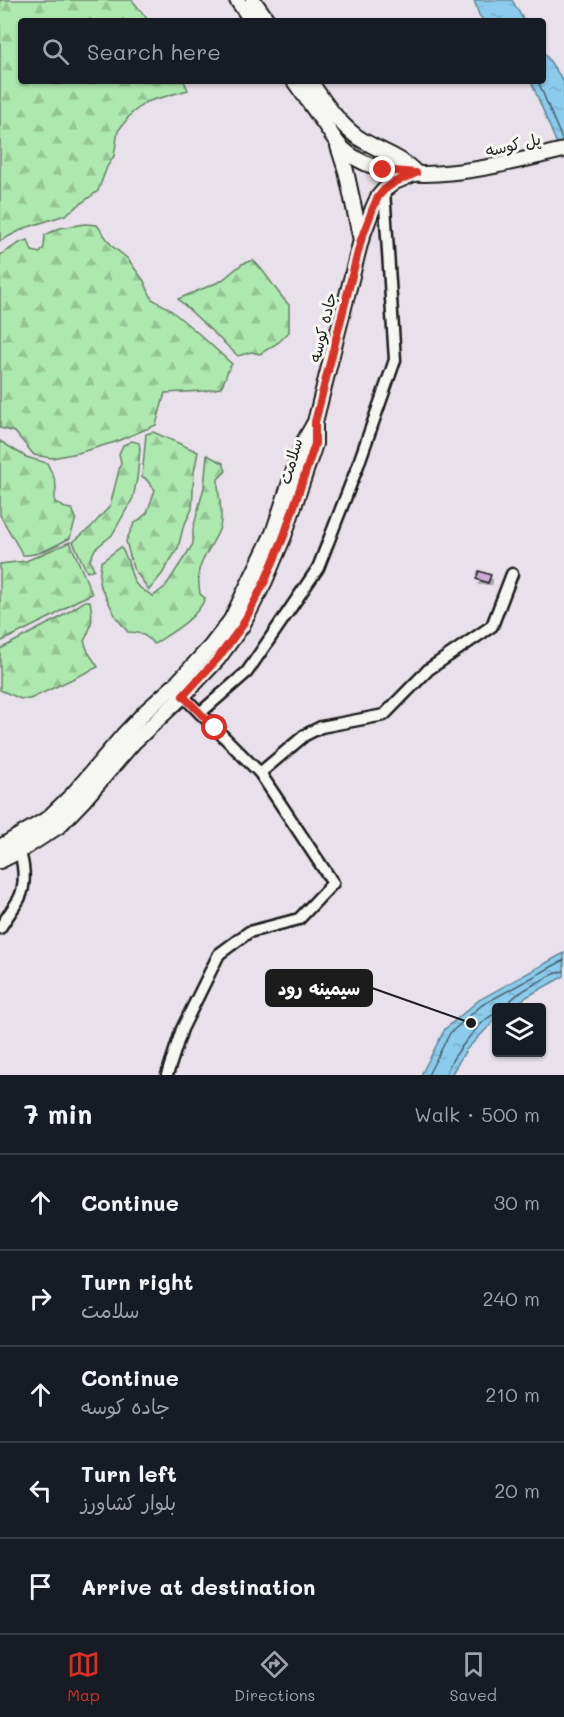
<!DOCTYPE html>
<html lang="en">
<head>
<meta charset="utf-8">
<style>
	:root { --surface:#171b24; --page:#242831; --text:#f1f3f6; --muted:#9ea1a6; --line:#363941; --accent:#d93025 }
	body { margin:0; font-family:Mali,"Playpen Sans Arabic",sans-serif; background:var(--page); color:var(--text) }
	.controls { position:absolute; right:18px; bottom:18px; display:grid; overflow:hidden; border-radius:6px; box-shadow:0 2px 4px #0004 }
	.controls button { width:54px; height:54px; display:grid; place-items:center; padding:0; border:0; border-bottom:2px solid var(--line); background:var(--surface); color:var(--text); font:30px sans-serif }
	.stop { position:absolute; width:18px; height:18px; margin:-14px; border:4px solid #d93025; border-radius:50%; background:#fff }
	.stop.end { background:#d93025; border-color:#fff; box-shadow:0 2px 6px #0008 }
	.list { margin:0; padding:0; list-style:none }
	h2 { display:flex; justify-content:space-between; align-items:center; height:78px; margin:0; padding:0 24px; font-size:26px }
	h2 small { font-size:20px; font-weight:400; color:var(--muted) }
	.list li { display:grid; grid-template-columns:39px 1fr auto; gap:18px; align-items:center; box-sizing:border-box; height:96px; padding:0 24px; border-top:2px solid var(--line) }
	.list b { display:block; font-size:22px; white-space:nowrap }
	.list p { margin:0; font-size:20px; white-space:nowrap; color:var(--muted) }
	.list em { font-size:20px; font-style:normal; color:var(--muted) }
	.icon { flex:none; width:33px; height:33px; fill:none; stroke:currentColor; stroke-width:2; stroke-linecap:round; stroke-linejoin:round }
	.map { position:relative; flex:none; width:564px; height:1075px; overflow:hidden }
	.search { position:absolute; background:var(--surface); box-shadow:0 2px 4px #0004; left:18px; right:18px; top:18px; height:66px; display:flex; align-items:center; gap:15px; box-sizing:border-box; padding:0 21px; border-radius:6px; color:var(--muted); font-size:22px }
	.sheet { height:558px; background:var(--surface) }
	nav { display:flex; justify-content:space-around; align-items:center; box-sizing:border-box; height:84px; border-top:2px solid var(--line); background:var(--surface); font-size:16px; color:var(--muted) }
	nav a { display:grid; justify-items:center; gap:3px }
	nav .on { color:var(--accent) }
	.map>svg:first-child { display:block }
	.forest { fill:url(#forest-firs); stroke:#648265; stroke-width:1.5 }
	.water { fill:url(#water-ripples); stroke:#5f8599; stroke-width:1.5 }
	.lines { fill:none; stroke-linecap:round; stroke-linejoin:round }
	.shore { stroke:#48626f; stroke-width:1.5 }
	.building { fill:#c8abd8; stroke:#1c1c1c; stroke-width:1.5; filter:url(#shadow) }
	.minor-casing { stroke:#1c1c1c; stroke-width:15 }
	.major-casing { stroke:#1c1c1c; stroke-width:18 }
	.minor { stroke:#f6f6f2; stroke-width:10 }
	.major { stroke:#f6f6f2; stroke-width:14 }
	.route { stroke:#d93025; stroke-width:8 }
	.labels { text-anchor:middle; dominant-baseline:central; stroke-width:6; stroke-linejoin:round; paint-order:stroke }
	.street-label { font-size:16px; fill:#1c1c1c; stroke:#f6f6f2 }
	.leader { fill:none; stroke:#1c1c1c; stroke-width:2 }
	.callout-dot { fill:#1c1c1c; stroke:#f6f6f2; stroke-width:2 }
	.callout { fill:#1c1c1c; stroke:#1c1c1c; stroke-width:2 }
	.callout-label { font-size:18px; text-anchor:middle; font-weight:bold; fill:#fff }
</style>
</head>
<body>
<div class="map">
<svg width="564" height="1075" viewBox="0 0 564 1075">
	<defs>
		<pattern id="forest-firs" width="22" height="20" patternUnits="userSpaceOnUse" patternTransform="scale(1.5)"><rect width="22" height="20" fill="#ade8ae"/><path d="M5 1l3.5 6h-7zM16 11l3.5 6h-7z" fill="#94c695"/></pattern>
		<pattern id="water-ripples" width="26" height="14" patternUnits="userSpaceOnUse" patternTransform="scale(1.5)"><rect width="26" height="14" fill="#8bcbec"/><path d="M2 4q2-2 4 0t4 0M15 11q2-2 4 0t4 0" fill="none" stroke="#77aeca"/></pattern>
		<filter id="shadow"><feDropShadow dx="2.5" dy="5" stdDeviation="0" flood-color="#0004"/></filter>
	</defs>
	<rect width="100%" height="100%" fill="#e8e0ea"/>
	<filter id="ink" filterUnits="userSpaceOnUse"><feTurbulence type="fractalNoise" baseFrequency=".0167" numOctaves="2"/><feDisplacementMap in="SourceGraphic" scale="12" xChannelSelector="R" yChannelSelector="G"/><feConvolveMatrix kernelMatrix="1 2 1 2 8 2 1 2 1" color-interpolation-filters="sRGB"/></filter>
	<g filter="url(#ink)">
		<!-- forest -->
		<g class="forest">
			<path d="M0,0H132L149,21H21V81H184L188,90L146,102L131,114L118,131L114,156L107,167L98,191L65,215L25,228L0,241Z"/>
			<path d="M85,224L97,225L112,246L127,258L144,281L152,299L168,308L198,333L232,364C225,372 227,380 220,388L204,391L165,393L156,425L115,442L78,453L52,458L34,455L15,432L0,428V255L21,242L28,240L32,251L40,253L44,247L45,235L60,228Z"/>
			<path d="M253,260C267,273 275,291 289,305V332L279,342L260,354L251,352L238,356L178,299L221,281L242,264Z"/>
			<path d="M153,432L198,452L194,472L192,509L183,528L178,548L162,574L149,590L133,568L126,541L134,524L147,513L155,490L145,478L142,477L146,434Z"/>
			<path d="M0,441L26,457L47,463C50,470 56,478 56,487C56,493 54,495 55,502L65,508L72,509L76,518L70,538C57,545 38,556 23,555L0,515Z"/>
			<path d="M132,441L139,443L140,449L137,479L133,498L112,535L95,549L90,560L94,569L87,572L73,542L91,527L110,506L121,462L119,454L123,445Z"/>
			<path d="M207,455L223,463L226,471L218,479C217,495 224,510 220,527C215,542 203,555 199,570C198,574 199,588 200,594L205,598C197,619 172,632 154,644C146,635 140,632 128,632L116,617L99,583L101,562L121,547C124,553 128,559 129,566C135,586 134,585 153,596L165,587L193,544V529L204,487Z"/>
			<path d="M70,542L92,594L76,601L53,616L0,642V564L26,561Z"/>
			<path d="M85,601H90C93,618 93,625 84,641L88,652L98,667L30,699H21L0,690V649L59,618Z"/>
		</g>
		<!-- water -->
		<g class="water">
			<path d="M474,0H512L524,21H484L479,15Z"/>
			<path d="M543,51L564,82V155L556,142L531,81H543Z"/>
			<path d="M564,953V976L528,996L512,1007L496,1008V1019L466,1050L451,1075H421L445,1029L479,1000Z"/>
		</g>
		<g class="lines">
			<!-- shore -->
			<g class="shore">
				<path d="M538,81L563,142"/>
				<path d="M509,1008C509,1006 509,1004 509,1003C513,994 555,972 564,971"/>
				<path d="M428,1075L450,1033L482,1005L564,960"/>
				<path d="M446,1075C448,1061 483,1016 496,1014"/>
			</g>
		</g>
		<!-- building -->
		<path class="building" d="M479,571L491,575L488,583L476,579Z"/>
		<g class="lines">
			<defs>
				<g id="minor">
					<path d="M200,713L247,672L318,568L357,468L395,360L384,190"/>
					<path d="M260,773L305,735L321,727L384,715L429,669L492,626L512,574"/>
					<path d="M0,928C6,918 13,909 19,899C27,884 24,860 17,846"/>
					<path d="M167,1075L182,1029L219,954L249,932L299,919L333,883L260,773L183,696"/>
				</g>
				<g id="major">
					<path d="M237,0L252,21"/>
					<path d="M253,0L268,21"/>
					<path d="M294,81C305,96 315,111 326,126C331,134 336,142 342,148C394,197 503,164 564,150"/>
					<path d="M310,81C323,100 337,122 356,136C375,150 400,155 416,173"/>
					<path d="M338,146L346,171L361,240"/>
					<path d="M0,847L47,819L73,794L124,734L146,711L174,686L211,646L231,620L273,533L303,443L315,422L361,240L373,208L378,197L384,190L395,182L416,173"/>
					<path d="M0,861L20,851L59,826L83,801L133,743L183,696L218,659L242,626L265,581L284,536L315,444V424"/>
				</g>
			</defs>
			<!-- minor casing -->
			<use href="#minor" class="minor-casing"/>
			<!-- major casing -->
			<use href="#major" class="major-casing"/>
			<!-- minor -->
			<use href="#minor" class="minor"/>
			<!-- major -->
			<use href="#major" class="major"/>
		</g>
	</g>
	<g class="lines" filter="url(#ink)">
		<!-- route -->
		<path class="route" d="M215,728L183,696L218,658L242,626L265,581L284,536L315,444V422L361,240L373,208L378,197L384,190L395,182L416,173L383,170"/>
	</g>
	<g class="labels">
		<!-- street labels -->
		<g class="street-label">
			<text transform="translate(513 144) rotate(-13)">پل کوسه</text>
			<text transform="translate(322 327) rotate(-76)">جاده کوسه</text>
			<text transform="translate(290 461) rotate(-74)">سلامت</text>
		</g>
	</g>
	<!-- callouts -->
	<path class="leader" d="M471 1023L372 988"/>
	<circle class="callout-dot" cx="471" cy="1023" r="6"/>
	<rect class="callout" x="266" y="970" width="106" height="36" rx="6"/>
	<g class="callout-label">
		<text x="319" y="995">سیمینه رود</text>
	</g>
</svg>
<div class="controls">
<button><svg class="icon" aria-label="layers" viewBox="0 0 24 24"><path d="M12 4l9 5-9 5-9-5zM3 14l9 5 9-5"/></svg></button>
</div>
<div class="stop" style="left:215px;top:728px"></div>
<div class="stop end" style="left:383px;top:170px"></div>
<div class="search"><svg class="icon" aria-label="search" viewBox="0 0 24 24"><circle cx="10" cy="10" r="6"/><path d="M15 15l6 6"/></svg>Search here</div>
</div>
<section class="sheet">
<h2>7 min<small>Walk · 500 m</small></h2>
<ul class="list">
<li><svg class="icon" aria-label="ahead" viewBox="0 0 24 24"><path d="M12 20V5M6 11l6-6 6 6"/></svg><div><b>Continue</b></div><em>30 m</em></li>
<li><svg class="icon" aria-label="right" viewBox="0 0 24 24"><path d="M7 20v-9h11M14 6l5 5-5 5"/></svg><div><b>Turn right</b><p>سلامت</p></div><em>240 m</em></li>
<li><svg class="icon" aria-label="ahead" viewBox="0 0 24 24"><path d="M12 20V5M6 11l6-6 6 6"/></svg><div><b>Continue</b><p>جاده کوسه</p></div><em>210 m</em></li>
<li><svg class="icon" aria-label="left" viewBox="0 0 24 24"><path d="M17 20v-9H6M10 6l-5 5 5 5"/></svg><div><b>Turn left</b><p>بلوار کشاورز</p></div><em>20 m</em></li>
<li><svg class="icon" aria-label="arrive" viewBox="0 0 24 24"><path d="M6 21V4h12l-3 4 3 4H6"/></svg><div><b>Arrive at destination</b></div></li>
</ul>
</section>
<nav>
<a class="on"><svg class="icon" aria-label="map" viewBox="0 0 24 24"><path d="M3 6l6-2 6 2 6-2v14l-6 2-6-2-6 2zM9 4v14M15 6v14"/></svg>Map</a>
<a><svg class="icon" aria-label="directions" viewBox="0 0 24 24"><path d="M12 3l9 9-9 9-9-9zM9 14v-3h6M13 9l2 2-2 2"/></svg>Directions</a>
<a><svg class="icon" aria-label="saved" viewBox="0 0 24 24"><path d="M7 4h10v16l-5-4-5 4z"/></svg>Saved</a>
</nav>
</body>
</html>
